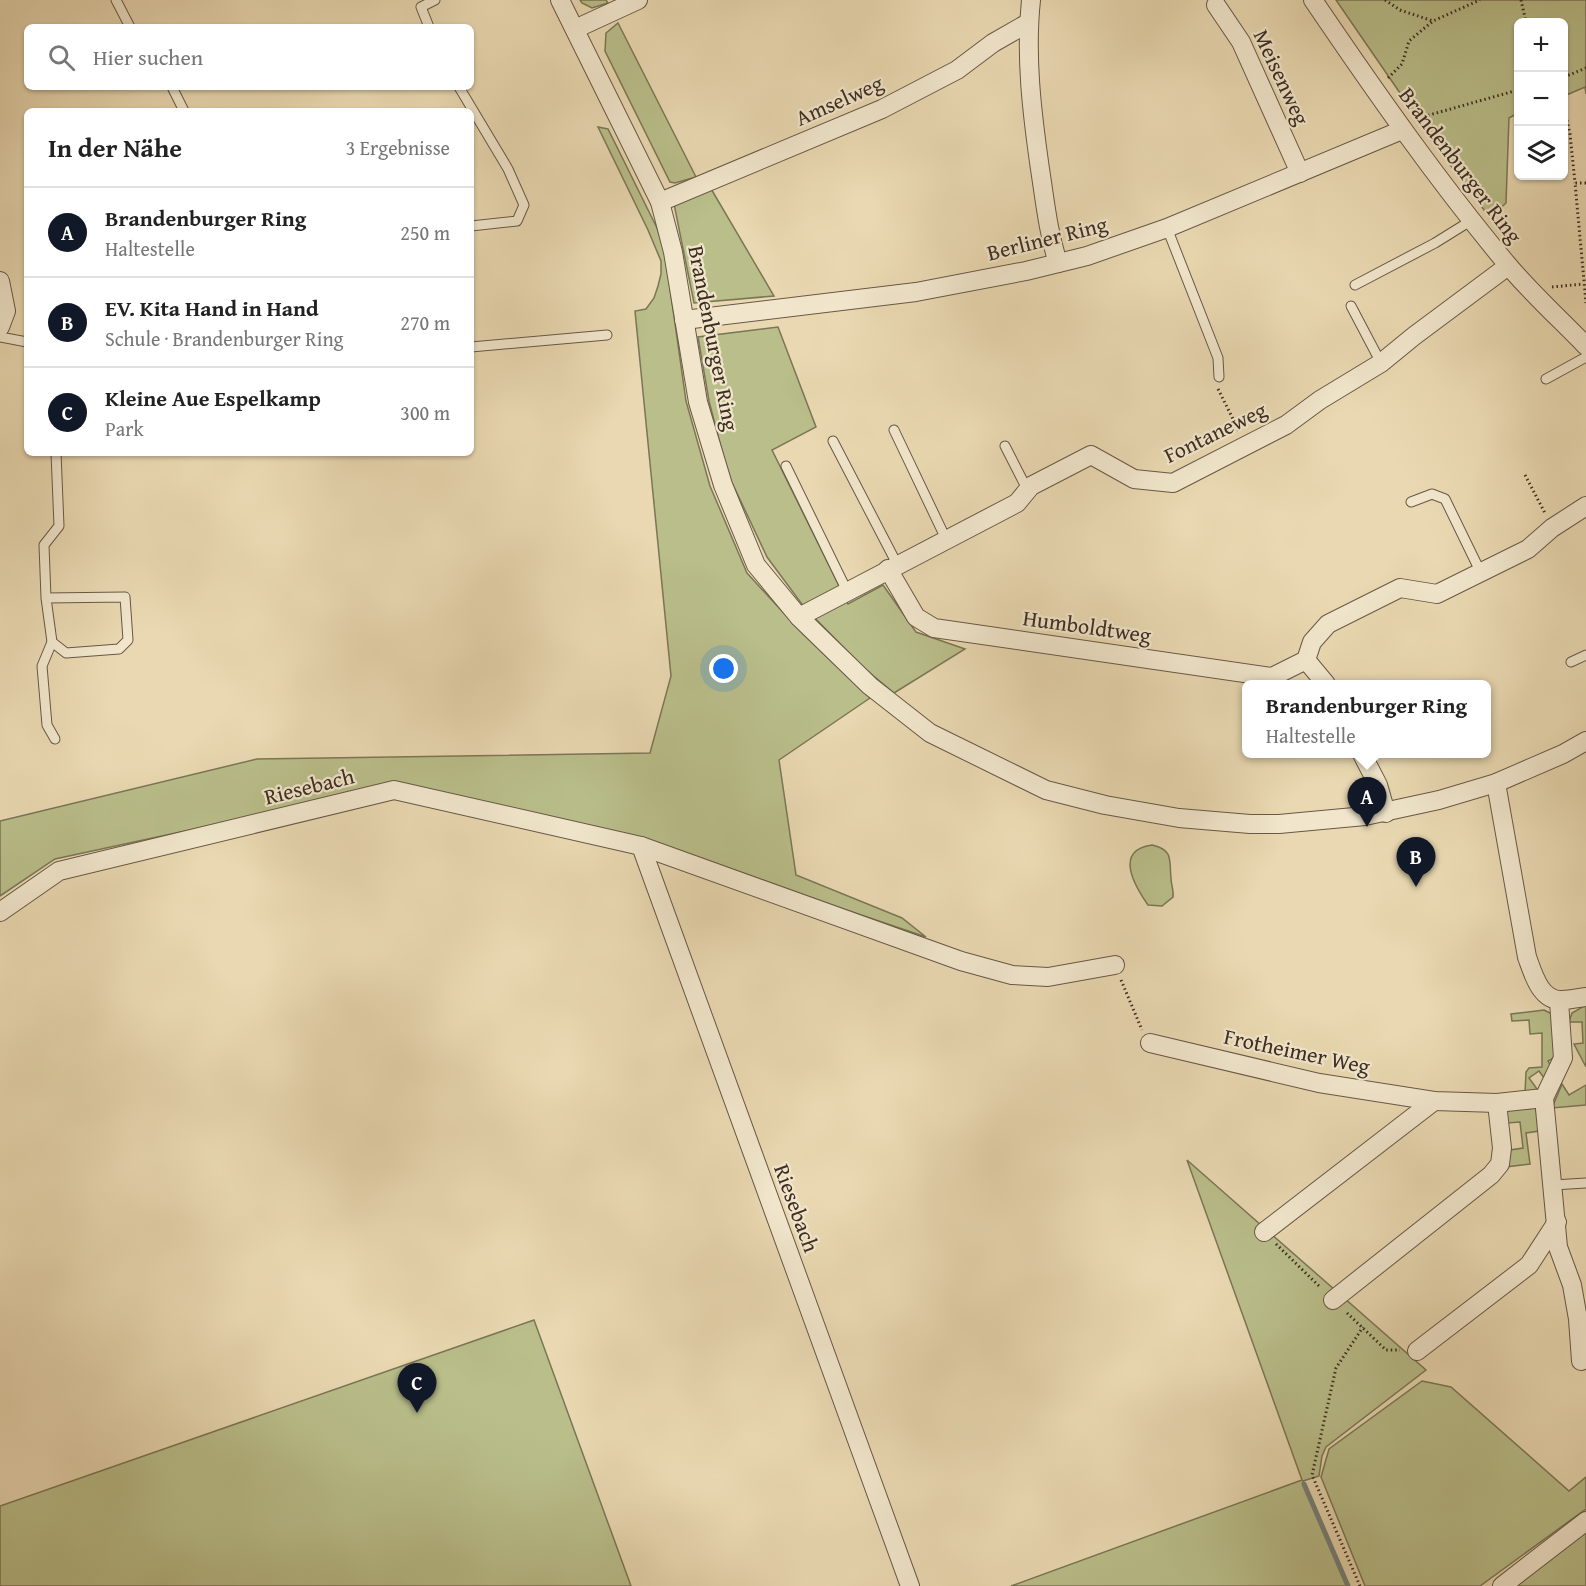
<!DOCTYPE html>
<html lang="de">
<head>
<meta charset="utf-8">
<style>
	:root { --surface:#fff; --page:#f2f2f2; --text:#222; --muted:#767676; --line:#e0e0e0; --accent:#111827 }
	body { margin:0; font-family:"Gentium Book Plus",serif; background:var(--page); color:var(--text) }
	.controls { position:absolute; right:18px; top:18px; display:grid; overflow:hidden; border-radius:9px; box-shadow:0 2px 4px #0004 }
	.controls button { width:54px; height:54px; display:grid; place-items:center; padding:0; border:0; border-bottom:2px solid var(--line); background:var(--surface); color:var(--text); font:30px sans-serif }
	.you { position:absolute; left:724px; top:669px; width:21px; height:21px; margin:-15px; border:4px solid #fff; border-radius:50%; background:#1a73e8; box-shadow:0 0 0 9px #1a73e833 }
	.badge { display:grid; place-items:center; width:39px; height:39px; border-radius:50%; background:var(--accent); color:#fff; font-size:20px; font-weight:700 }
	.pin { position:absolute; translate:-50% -50px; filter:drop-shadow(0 2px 3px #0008) }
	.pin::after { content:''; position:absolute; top:32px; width:21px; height:18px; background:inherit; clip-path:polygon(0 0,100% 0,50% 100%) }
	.popup { position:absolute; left:1242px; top:680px; width:249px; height:78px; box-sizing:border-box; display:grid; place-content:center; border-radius:9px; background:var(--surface); filter:drop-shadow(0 2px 4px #0005); font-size:20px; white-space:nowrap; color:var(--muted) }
	.popup b { font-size:22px; color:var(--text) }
	.popup::after { content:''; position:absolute; left:50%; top:100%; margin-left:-12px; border:12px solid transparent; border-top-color:var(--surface) }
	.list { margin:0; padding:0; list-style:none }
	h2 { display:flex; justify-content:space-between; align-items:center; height:78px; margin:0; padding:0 24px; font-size:26px }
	h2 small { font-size:20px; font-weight:400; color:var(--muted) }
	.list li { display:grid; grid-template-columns:39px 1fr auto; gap:18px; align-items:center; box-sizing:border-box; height:90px; padding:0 24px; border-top:2px solid var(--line) }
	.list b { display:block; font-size:22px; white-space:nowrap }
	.list p { margin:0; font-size:20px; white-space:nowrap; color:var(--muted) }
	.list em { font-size:20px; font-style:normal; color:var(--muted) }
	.icon { flex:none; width:33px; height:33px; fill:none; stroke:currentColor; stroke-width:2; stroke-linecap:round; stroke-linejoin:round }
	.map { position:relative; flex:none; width:1586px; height:1586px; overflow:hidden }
	.search { position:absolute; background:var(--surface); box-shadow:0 2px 4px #0004; left:24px; top:24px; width:450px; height:66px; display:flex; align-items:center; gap:15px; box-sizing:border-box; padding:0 21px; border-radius:9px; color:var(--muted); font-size:22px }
	.panel { position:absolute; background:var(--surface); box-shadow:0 2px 4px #0004; left:24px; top:108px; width:450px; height:348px; border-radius:9px }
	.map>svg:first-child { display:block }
	.green { fill:#b9be8a; stroke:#7b7656; stroke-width:1.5 }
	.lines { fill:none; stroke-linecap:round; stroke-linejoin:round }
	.stream { stroke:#75817b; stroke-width:5 }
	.service-casing { stroke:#685846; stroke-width:11 }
	.minor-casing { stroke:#685846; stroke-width:20 }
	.path { stroke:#3d2e23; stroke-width:3; stroke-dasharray:1.5 3; stroke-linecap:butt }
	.service { stroke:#f1e6cc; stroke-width:9 }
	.minor { stroke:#f1e6cc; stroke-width:18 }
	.labels { text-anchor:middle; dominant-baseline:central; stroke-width:4.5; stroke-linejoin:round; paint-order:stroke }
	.street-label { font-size:22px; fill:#3d2e23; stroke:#f1e6cc }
</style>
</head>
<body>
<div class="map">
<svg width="1586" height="1586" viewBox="0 0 1586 1586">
	<rect width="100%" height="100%" fill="#e9d8b1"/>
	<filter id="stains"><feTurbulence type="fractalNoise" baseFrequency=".00333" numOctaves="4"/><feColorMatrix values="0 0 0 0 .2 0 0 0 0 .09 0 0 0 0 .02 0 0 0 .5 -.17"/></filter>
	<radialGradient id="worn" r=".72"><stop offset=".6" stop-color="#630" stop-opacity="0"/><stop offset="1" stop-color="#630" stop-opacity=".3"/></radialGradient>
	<!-- green -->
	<g class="green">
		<path d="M580,0H606L608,3L592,8L582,3Z"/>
		<path d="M1336,0H1586V94L1585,87L1564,96V22H1518V113L1509,118L1506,203L1490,218L1418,122L1411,109Z"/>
		<path d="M618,23L696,177L675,183L670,182L605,51L606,33Z"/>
		<path d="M598,127L608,129L657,228L665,253L686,401L710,486L747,573L803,634L870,698L779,760L796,875L902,918L926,937L657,846L394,786L55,859L0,896V821L257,759L650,753L671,676L635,311L646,309L654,298L658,286L661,274V261L648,230Z"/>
		<path d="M710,187L774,296L694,303L674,204Z"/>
		<path d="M778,327L816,427L772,450L848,604L883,585L916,632L965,649L894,693L864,668L804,607L767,557L728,474L709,401L698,337Z"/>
		<path d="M1152,845C1174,850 1169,860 1171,878C1171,885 1174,890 1173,897L1162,906L1148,905C1134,885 1114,850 1152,845Z"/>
		<path d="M1586,1005V1067L1574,1044L1583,1043L1582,1022H1569L1572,1013Z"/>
		<path d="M1544,1010L1552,1014L1557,1056L1548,1061L1552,1068L1547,1082L1539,1071L1529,1078L1537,1089L1527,1095L1525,1093L1526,1072L1529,1068L1542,1067V1033L1530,1034L1529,1020L1512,1021L1511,1014Z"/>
		<path d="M1562,1084L1569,1095L1586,1085V1105L1552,1108Z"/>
		<path d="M1536,1108L1539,1131L1526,1133L1530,1164L1505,1167L1510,1150L1523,1148L1520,1122L1507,1123L1506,1112L1509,1110Z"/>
		<path d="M1187,1160L1426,1370L1326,1447L1322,1456L1319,1476L1303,1481L1349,1586H1011L1302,1480Z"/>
		<path d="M534,1320L631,1586H0V1506Z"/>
		<path d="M1422,1381L1451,1387L1569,1491L1586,1477V1509L1480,1586H1365L1321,1477L1329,1449Z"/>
		<path d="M1586,1530V1586H1514Z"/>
	</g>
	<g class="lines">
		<!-- stream -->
		<path class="stream" d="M1304,1484L1348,1586"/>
		<defs>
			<g id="service">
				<path d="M116,0L130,27"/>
				<path d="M429,27L421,7L435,0"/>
				<path d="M172,87L184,111"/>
				<path d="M459,87L508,169L524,205L517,221L471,226"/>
				<path d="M1167,228L1218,358L1219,377"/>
				<path d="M1355,285L1435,243L1472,220"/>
				<path d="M1351,306L1381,363"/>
				<path d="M0,337L27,342"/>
				<path d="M471,347L607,335"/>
				<path d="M1546,379L1586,357"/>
				<path d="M894,430L946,539"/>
				<path d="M833,441L897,564"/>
				<path d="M1005,446L1028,491"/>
				<path d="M786,466L847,591"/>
				<path d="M1411,502L1432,494L1445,499L1481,573"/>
				<path d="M46,598L125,597L128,640L119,649L66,653L52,642L46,598L44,545L59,526L56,453"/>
				<path d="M52,642L42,666L47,725L55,739"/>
				<path d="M1571,662L1586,655"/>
				<path d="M1553,1185L1586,1183"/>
			</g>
			<g id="minor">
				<path d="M560,0L660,202L673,252L698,402L723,485L756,565L799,617L870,686L930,733L1046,790L1105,805L1179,818L1250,824H1279L1365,816L1439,800L1496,783L1563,754L1586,741"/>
				<path d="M1031,0C1025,56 1032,113 1040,169C1045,201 1048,232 1058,263"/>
				<path d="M1313,0C1374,90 1437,180 1507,264C1531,293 1560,319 1586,346"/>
				<path d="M1216,5L1241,42L1300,173"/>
				<path d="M575,29L638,0"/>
				<path d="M660,202L882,109L957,70L993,43L1028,23"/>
				<path d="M0,281L6,311L0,327"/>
				<path d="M684,320L916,292L1026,271L1087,256L1167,228L1402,130"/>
				<path d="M888,569L916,617L934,628L1272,677L1306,660L1312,642L1328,624L1400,588L1437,594L1528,549L1552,528L1586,506"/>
				<path d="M799,617L1017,503L1031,486L1091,455L1134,479L1173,483L1286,425L1320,400L1381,363L1414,336L1508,266"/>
				<path d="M1306,660L1326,684"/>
				<path d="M1362,754L1378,785L1386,813"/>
				<path d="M1496,783L1527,957C1533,973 1540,1001 1562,1000C1570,1000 1578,998 1586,997"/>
				<path d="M641,846L910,1586"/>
				<path d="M0,912L59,871L394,790L641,846L961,961L1012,975L1048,977L1115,965"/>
				<path d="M1150,1043L1319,1083L1434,1101L1497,1103L1544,1098L1563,1058L1559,1001"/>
				<path d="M1544,1098L1558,1247L1572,1285L1578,1319L1581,1361"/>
				<path d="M1264,1232L1434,1101"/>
				<path d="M1333,1300L1491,1175L1500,1164L1502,1148L1497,1103"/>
				<path d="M1417,1351L1529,1265L1557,1222"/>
				<path d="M1502,1586L1586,1521"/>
			</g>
		</defs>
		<!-- service casing -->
		<use href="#service" class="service-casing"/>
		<!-- minor casing -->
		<use href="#minor" class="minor-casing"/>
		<!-- path -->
		<g class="path">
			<path d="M1385,0L1400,10L1433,21"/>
			<path d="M1521,0L1526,22"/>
			<path d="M1564,77L1586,68"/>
			<path d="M1388,78L1402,64L1409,41L1433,21L1480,0"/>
			<path d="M1564,107L1570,134L1575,183"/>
			<path d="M1415,119L1518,90"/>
			<path d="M1586,183H1575L1586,303"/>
			<path d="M1552,287L1583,284"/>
			<path d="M1218,389L1239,431"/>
			<path d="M1525,475L1545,513"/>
			<path d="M1121,980L1142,1030"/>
			<path d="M1276,1244L1320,1287"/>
			<path d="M1347,1313L1386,1350H1400"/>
			<path d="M1360,1586L1312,1475L1336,1368L1363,1327"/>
		</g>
		<!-- service -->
		<use href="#service" class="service"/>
		<!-- minor -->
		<use href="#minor" class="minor"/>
	</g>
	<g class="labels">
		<!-- street labels -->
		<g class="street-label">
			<text transform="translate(1282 77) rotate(65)">Meisenweg</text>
			<text transform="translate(839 100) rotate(-24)">Amselweg</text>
			<text transform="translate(1461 165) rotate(53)">Brandenburger Ring</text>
			<text transform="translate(1047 238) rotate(-14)">Berliner Ring</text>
			<text transform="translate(714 338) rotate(79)">Brandenburger Ring</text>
			<text transform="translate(1215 432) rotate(-26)">Fontaneweg</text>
			<text transform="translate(1087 626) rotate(8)">Humboldtweg</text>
			<text transform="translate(309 786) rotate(-14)">Riesebach</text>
			<text transform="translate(1297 1051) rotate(12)">Frotheimer Weg</text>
			<text transform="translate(797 1208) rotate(70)">Riesebach</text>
		</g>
	</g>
	<rect width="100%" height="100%" filter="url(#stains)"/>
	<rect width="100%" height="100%" fill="url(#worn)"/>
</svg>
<div class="controls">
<button>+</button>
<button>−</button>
<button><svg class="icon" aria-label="layers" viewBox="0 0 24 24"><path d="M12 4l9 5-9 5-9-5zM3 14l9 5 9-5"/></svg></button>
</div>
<div class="you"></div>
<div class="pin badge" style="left:1367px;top:827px">A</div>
<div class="popup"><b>Brandenburger Ring</b>Haltestelle</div>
<div class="pin badge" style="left:1416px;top:887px">B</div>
<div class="pin badge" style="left:417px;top:1413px">C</div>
<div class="search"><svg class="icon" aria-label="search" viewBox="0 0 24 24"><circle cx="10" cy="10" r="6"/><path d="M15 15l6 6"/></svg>Hier suchen</div>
<section class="panel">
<h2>In der Nähe<small>3 Ergebnisse</small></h2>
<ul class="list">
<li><span class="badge">A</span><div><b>Brandenburger Ring</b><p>Haltestelle</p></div><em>250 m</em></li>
<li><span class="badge">B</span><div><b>EV. Kita Hand in Hand</b><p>Schule · Brandenburger Ring</p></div><em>270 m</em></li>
<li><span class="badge">C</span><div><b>Kleine Aue Espelkamp</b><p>Park</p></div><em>300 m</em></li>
</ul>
</section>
</div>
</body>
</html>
